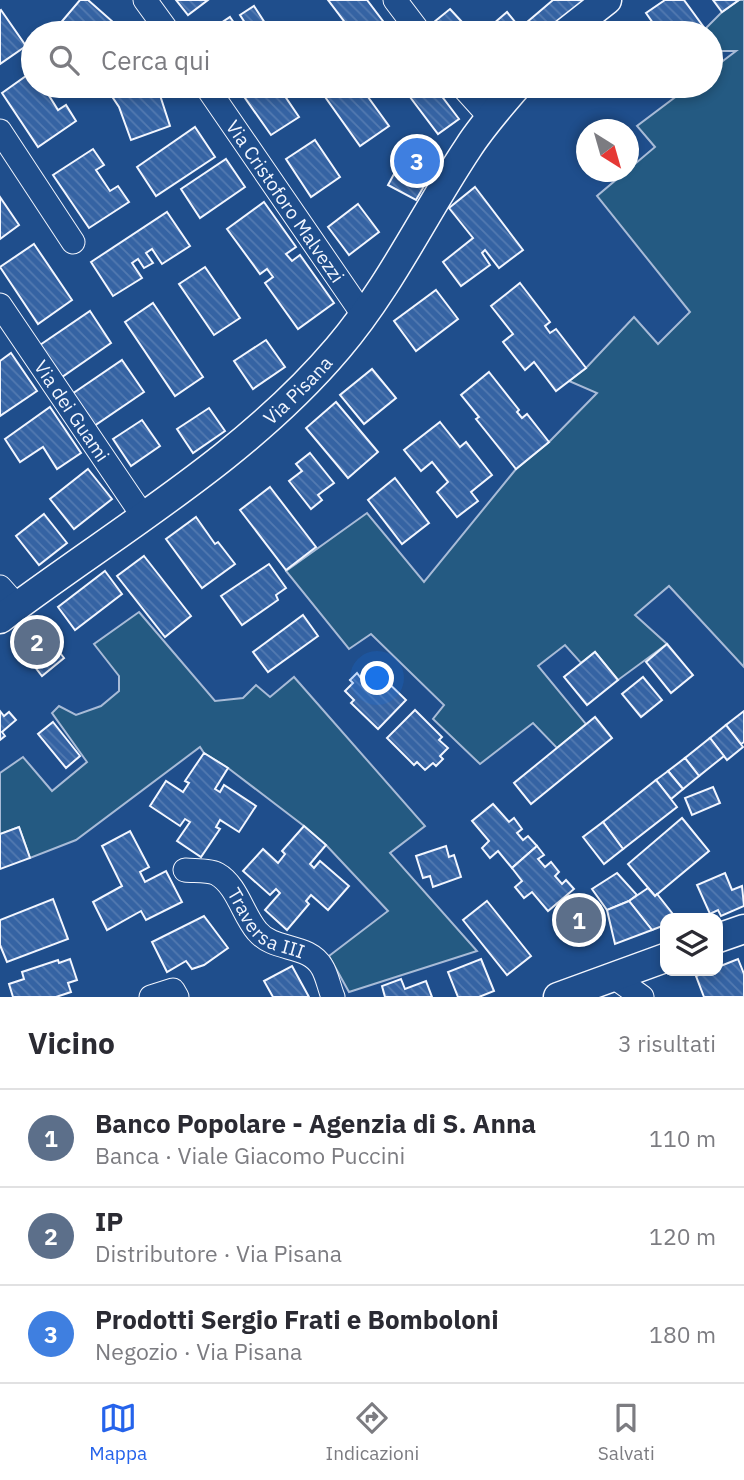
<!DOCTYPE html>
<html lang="it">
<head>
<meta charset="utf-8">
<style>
	:root { --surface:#fff; --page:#f2f2f3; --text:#2b2b33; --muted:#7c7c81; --line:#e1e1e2; --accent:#2563eb }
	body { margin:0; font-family:"IBM Plex Sans",sans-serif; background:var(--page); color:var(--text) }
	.controls { position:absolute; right:21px; bottom:21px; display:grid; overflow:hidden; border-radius:14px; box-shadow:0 4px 10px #0003 }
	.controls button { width:63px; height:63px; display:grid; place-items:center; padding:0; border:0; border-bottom:2px solid var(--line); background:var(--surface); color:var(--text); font:35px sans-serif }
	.compass { position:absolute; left:576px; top:119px; width:63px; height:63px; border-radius:50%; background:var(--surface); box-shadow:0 4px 10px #0003; rotate:143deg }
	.you { position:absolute; left:378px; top:679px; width:24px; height:24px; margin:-18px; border:5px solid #fff; border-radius:50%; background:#1a73e8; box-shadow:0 0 0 10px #1a73e833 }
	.badge { display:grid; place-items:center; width:46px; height:46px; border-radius:50%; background:var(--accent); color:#fff; font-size:23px; font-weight:700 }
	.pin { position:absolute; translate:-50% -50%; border:4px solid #fff; box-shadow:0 2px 7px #0006 }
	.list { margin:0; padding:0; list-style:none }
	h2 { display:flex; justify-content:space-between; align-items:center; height:91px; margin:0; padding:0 28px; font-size:30px }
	h2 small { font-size:23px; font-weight:400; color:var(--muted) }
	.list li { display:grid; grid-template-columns:46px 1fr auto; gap:21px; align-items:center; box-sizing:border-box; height:98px; padding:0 28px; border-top:2px solid var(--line) }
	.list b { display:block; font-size:26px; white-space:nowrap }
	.list p { margin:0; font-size:23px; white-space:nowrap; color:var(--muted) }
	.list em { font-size:23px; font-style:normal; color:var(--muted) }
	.icon { flex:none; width:38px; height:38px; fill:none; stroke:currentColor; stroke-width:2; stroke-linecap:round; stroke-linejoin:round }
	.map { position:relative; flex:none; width:744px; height:997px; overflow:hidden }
	.search { position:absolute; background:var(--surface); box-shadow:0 4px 10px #0003; left:21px; right:21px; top:21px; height:77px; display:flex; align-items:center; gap:18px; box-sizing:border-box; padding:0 24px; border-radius:38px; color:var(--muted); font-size:26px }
	.sheet { height:385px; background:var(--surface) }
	nav { display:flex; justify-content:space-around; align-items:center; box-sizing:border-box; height:98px; border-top:2px solid var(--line); background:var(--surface); font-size:19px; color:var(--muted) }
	nav a { display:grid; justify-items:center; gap:4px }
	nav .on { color:var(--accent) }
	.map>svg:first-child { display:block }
	.grass { fill:#245a82; stroke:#a8bbd7; stroke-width:2 }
	.building { fill:url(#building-back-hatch); stroke:#f2f6ff; stroke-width:2 }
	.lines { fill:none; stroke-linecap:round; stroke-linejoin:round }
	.minor-casing { stroke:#f2f6ff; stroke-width:25 }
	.major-casing { stroke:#f2f6ff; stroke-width:31 }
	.minor { stroke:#1f4e8c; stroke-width:23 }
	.major { stroke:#1f4e8c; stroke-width:28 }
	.labels { text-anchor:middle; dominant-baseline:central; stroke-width:5; stroke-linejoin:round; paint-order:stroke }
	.street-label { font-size:19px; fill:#f2f6ff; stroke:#1f4e8c }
</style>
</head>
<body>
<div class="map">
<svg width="744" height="997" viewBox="0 0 744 997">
	<defs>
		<pattern id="building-back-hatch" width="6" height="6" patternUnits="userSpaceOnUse" patternTransform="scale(1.75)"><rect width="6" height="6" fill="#3563a3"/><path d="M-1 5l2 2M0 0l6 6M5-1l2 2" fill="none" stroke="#537ab1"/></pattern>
	</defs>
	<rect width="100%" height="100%" fill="#1f4e8c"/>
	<!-- grass -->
	<g class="grass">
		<path d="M739,0H744V667L669,586L635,615L667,644L618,680L595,652L581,663L565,645L538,666L586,724L557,748L533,723L480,764L433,719L444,705L371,634L349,649L286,571L367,513L424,582L516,469L549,442L597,393L569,381L586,368L634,317L658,344L690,312L597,196L655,147L637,126L690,86H711V70L736,51H721L711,37V33L705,29L722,12Z"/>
		<path d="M139,612L215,701L243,698L256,685L270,697L294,677L425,826L390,853L477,951L349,992L329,956L388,911L326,845L304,826L228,768L204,753L200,747L76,840L30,858L19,827L0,834V773L23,757L52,791L87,762L52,713L59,706L76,715L101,706L119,691V676L94,644Z"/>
	</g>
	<!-- building -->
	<g class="building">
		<path d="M80,0H88L113,22L109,27L113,33H65L58,26Z"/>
		<path d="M176,0H208L188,15Z"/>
		<path d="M328,0H367L392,33H353Z"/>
		<path d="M553,0H587L549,33H501L493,24L507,12L520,28Z"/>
		<path d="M665,0H684L708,33H660L646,13Z"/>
		<path d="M713,0H739L722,12Z"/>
		<path d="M254,6L265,23L251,32L240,15Z"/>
		<path d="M450,9L462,22L449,33H433L428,27Z"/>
		<path d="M1,10L26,46L0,64V11Z"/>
		<path d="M230,17L241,33H206Z"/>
		<path d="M33,71V86H43L58,110L66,105L76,121L38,147L2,93Z"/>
		<path d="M105,86H148L158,89L170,126L131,140L119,107Z"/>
		<path d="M263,86H278L299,117L271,135L245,98Z"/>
		<path d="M334,86H360L389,126L360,146L323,94Z"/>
		<path d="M425,86H434L459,119L438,134L410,97Z"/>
		<path d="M195,127L215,157L156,196L137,167Z"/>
		<path d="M413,139L442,155L416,200L388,185Z"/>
		<path d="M315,140L340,177L311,197L286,159Z"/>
		<path d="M93,149L104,165L96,170L110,191L118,186L129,202L89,228L53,175Z"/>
		<path d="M226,159L245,187L200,218L181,189Z"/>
		<path d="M475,187L523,250L499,268L485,250L482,253L490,265L461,286L443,262L473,238L449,208Z"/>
		<path d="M0,197L19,225L0,239Z"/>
		<path d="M264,202L296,247L286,254L292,261L300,255L334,303L298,329L265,283L273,277L267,269L260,274L227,229Z"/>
		<path d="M358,204L379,232L349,255L328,227Z"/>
		<path d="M167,212L190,246L162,264L152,249L146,253L153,263L144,268L138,259L132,263L142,278L113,296L91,262Z"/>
		<path d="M34,244L72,300L38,324L0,267Z"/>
		<path d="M205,267L240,318L214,335L179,284Z"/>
		<path d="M520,283L550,322L545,326L550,333L556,329L586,368L556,391L534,362L525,370L503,342L513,334L491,306Z"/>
		<path d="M436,290L458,319L416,351L394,321Z"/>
		<path d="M153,303L203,377L175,396L125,322Z"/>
		<path d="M90,311L111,343L62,377L40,345Z"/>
		<path d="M266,340L285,367L253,389L234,361Z"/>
		<path d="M11,353L37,391L0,416V361Z"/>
		<path d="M122,360L144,392L94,426L72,394Z"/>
		<path d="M372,369L396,398L364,424L340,395Z"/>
		<path d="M489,372L519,410L517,412L522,418L527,414L549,442L516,469L476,419L479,417L461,395Z"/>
		<path d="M336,402L378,452L348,478L306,428Z"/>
		<path d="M50,407L81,453L57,469L43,447L20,462L5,439Z"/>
		<path d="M209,408L225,431L193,453L177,429Z"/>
		<path d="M142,420L160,446L131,466L113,439Z"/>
		<path d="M440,422L460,447L466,442L492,475L471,492L478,501L457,517L437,492L448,482L432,462L421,471L404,450Z"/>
		<path d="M310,453L334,483L318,495L322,500L311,509L289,481L302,471L296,464Z"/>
		<path d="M88,469L112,499L74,529L50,499Z"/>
		<path d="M395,478L429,523L402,544L368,500Z"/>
		<path d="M270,487L316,547L286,570L240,510Z"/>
		<path d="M44,514L67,543L39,565L16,536Z"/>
		<path d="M196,517L215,544L218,542L235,564L202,588L166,539Z"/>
		<path d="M144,556L191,616L165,637L117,576Z"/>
		<path d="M269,564L286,588L276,595L278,600L242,625L221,596Z"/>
		<path d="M105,571L122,594L75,630L58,607Z"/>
		<path d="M303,615L318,636L268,672L253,652Z"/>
		<path d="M37,623L64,658L42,676L14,640Z"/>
		<path d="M667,644L693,675L671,693L646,662Z"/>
		<path d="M595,652L618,680L587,705L564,677Z"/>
		<path d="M368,669L376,677L379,674L406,700L378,729L351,703L354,700L345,691L353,683L350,680L357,673L360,677Z"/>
		<path d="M643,677L662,700L641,717L622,694Z"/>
		<path d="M415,710L442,737L439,740L448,748L440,756L443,759L436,766L433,763L425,770L417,762L414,765L387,738Z"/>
		<path d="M0,711L4,716L9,712L16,720L2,732L5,736L0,740Z"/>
		<path d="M744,711V742L741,744L726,725Z"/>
		<path d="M595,717L612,738L531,804L514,783Z"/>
		<path d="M53,722L80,756L66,768L38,734Z"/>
		<path d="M726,725L743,747L727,760L710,738Z"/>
		<path d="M710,738L724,756L699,776L685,758Z"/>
		<path d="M204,753L228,768L215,789L220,792L224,785L256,806L239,832L220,820L216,827L220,829L201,857L177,841L190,822L185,819L180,826L150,806L166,781L183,792L189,783L185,781Z"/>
		<path d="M685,758L699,776L683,789L668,771Z"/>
		<path d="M668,771L683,789L671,799L656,780Z"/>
		<path d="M656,780L677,807L623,849L603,822Z"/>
		<path d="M713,787L720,803L692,815L685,798Z"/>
		<path d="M493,804L509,822L514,818L522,829L517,833L523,840L528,836L537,846L512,868L498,851L490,858L482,848L489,841L472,821Z"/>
		<path d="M682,818L709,851L655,896L628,864Z"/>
		<path d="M603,822L623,849L604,864L583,837Z"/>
		<path d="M304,826L326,845L310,864L314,868L320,861L349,886L328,910L311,895L306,901L309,904L287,930L265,910L280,893L276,889L270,895L243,871L263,849L278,863L285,854L282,851Z"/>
		<path d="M19,827L30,858L0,869V834Z"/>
		<path d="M130,831L149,867L140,872L145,882L166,871L182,902L146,920L141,911L107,930L93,902L122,886L102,846Z"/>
		<path d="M446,846L449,857L454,855L461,877L433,887L430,876L423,878L416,856Z"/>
		<path d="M537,846L544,855L538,859L545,867L551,862L559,872L555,876L562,884L566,880L574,889L548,911L532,892L524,898L515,887L522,881L512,868Z"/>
		<path d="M617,873L637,895L629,901L607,910L592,889Z"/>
		<path d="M725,873L732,890L742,886L744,906L721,916L718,910L710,914L697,885Z"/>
		<path d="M648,888L655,896L657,894L676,918H665V925L652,930L629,901Z"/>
		<path d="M53,899L68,939L7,962L0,945V920Z"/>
		<path d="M487,901L531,956L507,975L463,920Z"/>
		<path d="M629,901L652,930L615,944L607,910Z"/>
		<path d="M204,916L228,948L204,965L192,969L186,961L167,972L152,942Z"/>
		<path d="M70,959L77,980L68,983L71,992L56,997H13L9,984L24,979L22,972L58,960L59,963Z"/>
		<path d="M481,959L494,991L479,997H458L448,972Z"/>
		<path d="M738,959L744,974V997H704L696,976L709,971H718V967Z"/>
		<path d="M292,966L309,997H273L264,981Z"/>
		<path d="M401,979L405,989L426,981L432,997H385L382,986Z"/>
	</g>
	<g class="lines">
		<defs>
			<g id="minor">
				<path d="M145,0L169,33"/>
				<path d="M395,0L420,33"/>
				<path id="s1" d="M206,86L364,316"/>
				<path d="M462,86L490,117"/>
				<path d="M0,131L73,242"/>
				<path id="s2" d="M0,305L143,516"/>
				<path d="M0,587L17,606"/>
				<path id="s3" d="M185,870C194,871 210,870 217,874C237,885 243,915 257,931C274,952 308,943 322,967C327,975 329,987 333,997"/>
				<path d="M614,977L642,997"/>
				<path d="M151,997L173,990L177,997"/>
			</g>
			<g id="major">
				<path d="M565,33L607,0"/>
				<path id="s4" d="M0,619C115,532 244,459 338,348C390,287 424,214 468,148C482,126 500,106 517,86"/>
				<path d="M718,938L744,929"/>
				<path d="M558,997L665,958"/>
			</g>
		</defs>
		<!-- minor casing -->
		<use href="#minor" class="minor-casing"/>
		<!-- major casing -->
		<use href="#major" class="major-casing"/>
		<!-- minor -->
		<use href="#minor" class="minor"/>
		<!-- major -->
		<use href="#major" class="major"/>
	</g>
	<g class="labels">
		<!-- street labels -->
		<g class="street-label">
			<text stroke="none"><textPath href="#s1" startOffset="140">Via Cristoforo Malvezzi</textPath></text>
			<text stroke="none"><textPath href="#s4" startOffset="376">Via Pisana</textPath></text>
			<text stroke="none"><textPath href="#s2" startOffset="128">Via dei Guami</textPath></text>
			<text stroke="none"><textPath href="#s3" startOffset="105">Traversa III</textPath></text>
		</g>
	</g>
</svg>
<div class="controls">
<button><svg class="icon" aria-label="layers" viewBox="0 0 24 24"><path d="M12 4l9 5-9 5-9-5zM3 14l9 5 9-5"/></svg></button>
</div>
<svg class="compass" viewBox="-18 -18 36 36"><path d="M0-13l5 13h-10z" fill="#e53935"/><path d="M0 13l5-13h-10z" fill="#7c7c81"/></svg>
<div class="you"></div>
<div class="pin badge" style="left:579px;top:920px;background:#5c6f8a">1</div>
<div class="pin badge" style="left:37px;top:642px;background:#5c6f8a">2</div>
<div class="pin badge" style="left:417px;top:161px;background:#3f7fe0">3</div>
<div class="search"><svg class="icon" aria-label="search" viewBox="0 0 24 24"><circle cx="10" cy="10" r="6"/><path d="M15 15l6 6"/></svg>Cerca qui</div>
</div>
<section class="sheet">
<h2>Vicino<small>3 risultati</small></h2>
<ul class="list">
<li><span class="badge" style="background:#5c6f8a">1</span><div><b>Banco Popolare - Agenzia di S. Anna</b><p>Banca · Viale Giacomo Puccini</p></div><em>110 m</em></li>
<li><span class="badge" style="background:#5c6f8a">2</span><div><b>IP</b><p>Distributore · Via Pisana</p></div><em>120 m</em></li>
<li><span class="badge" style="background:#3f7fe0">3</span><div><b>Prodotti Sergio Frati e Bomboloni</b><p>Negozio · Via Pisana</p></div><em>180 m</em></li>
</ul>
</section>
<nav>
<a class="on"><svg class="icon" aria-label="map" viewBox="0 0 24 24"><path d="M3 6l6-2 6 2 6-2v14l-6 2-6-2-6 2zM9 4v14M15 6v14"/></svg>Mappa</a>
<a><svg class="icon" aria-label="directions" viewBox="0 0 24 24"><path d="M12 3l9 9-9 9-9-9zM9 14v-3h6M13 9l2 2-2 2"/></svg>Indicazioni</a>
<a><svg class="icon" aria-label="saved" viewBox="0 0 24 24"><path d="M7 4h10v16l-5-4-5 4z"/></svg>Salvati</a>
</nav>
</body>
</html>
